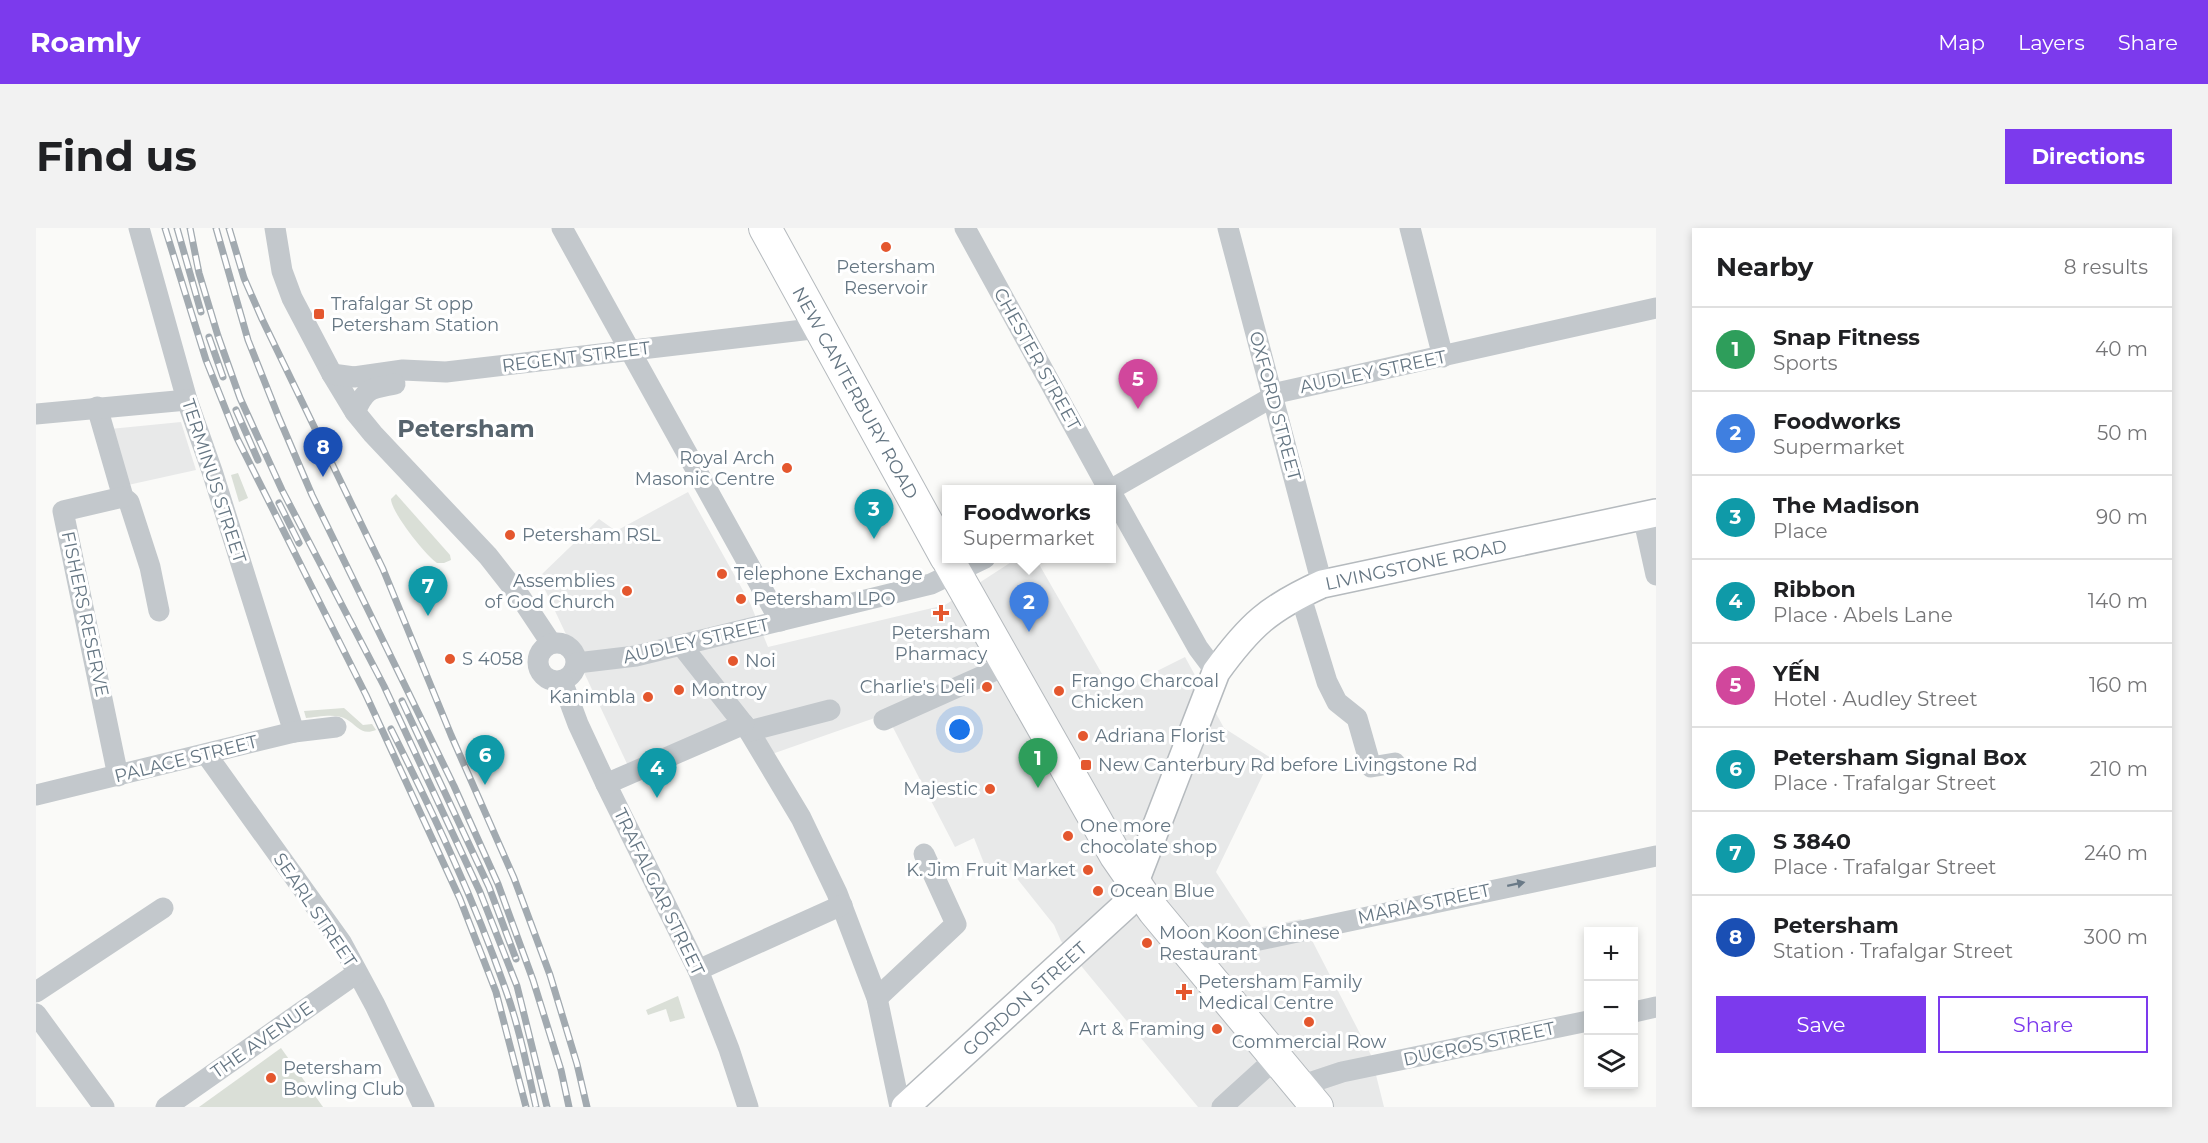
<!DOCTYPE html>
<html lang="en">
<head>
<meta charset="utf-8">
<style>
	:root { --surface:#fff; --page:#f2f2f2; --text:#202124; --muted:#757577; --line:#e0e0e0; --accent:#7c3aed }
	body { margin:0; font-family:Montserrat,sans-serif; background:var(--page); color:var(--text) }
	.controls { position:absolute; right:18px; bottom:18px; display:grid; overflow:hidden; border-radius:0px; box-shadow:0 3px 9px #0003 }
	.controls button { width:54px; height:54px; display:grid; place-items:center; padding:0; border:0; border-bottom:2px solid var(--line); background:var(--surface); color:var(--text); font:30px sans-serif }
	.you { position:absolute; left:924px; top:502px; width:21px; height:21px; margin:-15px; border:4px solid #fff; border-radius:50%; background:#1a73e8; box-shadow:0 0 0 9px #1a73e833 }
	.badge { display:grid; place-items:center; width:39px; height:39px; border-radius:50%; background:var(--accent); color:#fff; font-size:20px; font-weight:700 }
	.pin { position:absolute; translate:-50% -50px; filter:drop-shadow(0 2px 3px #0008) }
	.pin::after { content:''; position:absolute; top:32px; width:21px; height:18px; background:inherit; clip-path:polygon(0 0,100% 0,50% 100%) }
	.popup { position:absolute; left:906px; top:257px; width:174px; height:78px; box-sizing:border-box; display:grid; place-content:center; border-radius:0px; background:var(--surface); filter:drop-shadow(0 2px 4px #0005); font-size:20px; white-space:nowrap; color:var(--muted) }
	.popup b { font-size:22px; color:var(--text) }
	.popup::after { content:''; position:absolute; left:50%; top:100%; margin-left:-12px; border:12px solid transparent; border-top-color:var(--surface) }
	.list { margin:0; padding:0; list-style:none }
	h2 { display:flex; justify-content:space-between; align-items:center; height:78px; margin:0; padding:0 24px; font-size:26px }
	h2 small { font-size:20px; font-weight:400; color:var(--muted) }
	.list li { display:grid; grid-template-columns:39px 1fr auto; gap:18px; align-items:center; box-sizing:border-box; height:84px; padding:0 24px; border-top:2px solid var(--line) }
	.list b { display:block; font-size:22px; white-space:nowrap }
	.list p { margin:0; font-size:20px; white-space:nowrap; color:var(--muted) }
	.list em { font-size:20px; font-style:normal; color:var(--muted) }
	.actions { display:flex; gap:12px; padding:18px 24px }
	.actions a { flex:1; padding:14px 0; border:2px solid var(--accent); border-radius:0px; text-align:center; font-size:21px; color:var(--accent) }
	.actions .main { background:var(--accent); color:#fff }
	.icon { flex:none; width:33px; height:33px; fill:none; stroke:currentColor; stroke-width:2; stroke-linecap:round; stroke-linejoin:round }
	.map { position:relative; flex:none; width:1620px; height:879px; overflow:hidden; border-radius:0px }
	header { display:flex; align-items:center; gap:36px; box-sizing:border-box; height:84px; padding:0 30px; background:var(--accent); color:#fff }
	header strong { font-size:28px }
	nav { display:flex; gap:33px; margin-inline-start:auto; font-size:21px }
	.intro { display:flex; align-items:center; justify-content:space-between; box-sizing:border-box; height:144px; padding:0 36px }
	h1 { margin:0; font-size:42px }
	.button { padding:15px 27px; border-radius:0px; background:var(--accent); color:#fff; font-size:21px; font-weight:700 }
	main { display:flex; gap:36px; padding:0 36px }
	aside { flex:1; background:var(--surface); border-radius:0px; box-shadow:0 3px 9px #0003 }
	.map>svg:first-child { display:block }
	.built { fill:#e8e9e9 }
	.green { fill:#dadfd7 }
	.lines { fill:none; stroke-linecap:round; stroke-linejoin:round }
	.major-casing { stroke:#b5babe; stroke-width:30 }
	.highway-casing { stroke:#b4b9bd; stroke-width:34 }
	.minor { stroke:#c3c8cc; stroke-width:21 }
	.major { stroke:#fff; stroke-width:27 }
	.highway { stroke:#fff; stroke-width:32 }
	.rail-casing { stroke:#a2aab0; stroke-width:7 }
	.rail { stroke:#fff; stroke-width:4.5; stroke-dasharray:14; stroke-linecap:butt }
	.oneway { fill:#6a7a87 }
	.poi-dot { fill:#e4572e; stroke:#fff; stroke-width:2 }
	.labels { text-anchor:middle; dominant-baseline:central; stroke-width:6; stroke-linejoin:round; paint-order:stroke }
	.poi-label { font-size:18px; fill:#657683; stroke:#fff; text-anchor:start }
	.street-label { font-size:18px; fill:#657683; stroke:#fff }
	.district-label { font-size:24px; font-weight:bold; fill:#57646e; stroke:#fff }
</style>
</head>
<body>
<header>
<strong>Roamly</strong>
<nav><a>Map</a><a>Layers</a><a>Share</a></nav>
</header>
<div class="intro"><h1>Find us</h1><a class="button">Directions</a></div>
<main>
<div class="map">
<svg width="1620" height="879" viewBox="0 0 1620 879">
	<rect width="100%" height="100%" fill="#fafaf8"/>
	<!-- built -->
	<g class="built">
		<path d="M145,194L160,242L92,257L74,201Z"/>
		<path d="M652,264L714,375L732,419L909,377L980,331H1000L1077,465L1149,429L1188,500L1235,530L1180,644L1217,701L1265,691L1335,827L1348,879H1162L1051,745L1025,713L1018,697L971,638L953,648L938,610L919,619L850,486L736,526L708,488L594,542L503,349L563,291L580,303Z"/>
	</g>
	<!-- green -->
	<g class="green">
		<path d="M202,245L212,270L203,274L195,247Z"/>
		<path d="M360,266L414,327L415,332L408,335H401C390,328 355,284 355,271Z"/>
		<path d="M308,480L327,497L336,496L340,502C325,508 321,497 310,491C300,485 281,489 270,490L268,483Z"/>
		<path d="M642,768L649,790L634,794L630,781L612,787L610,782Z"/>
		<path d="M245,820L287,879H163Z"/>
	</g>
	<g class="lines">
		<defs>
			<path id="major" d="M869,879L1090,677L1180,444C1214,397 1233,380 1286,356L1620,285"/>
			<g id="highway">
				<path d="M729,0L910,329"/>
				<path d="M911,330L1080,628L1118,683L1281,879"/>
			</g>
		</defs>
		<!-- major casing -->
		<use href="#major" class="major-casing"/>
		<!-- highway casing -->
		<use href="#highway" class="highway-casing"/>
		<!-- minor -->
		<g class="minor">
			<path d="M103,0L151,172L176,243L258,504"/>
			<path d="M239,0L246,43L256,70L296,146L319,184L337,206L452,328L485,370L515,415"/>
			<path d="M526,0L744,393"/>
			<path d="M929,0L1073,262"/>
			<path d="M1192,0L1286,356"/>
			<path d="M1374,0L1407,129"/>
			<path d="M296,146L318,149L367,142L410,144L784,100"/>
			<path d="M61,179L87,269L93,274L114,339L123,383"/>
			<path d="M319,184C330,159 335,161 359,156"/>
			<path d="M0,186L151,172"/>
			<path d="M1074,262L1245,164L1620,80"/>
			<path d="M1076,266L1162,420L1180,444"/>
			<path d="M1607,288L1620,347"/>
			<path d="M1264,366L1291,454L1301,474L1321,490L1335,539L1359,535"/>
			<circle cx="521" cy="434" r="19"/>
			<path d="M646,418L713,503L765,590L801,665L841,770L864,879"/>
			<path d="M541,435L600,428L895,356L949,330"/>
			<path d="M526,453L542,496L570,556L662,742L693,821L712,879"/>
			<path d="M848,492L971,437"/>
			<path d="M713,503L794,482"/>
			<path d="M170,526L305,714L339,777L388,879"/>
			<path d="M82,548L27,283L87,269"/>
			<path d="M570,556L708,496"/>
			<path d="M0,567L258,504L300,499"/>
			<path d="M1157,729L1181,721L1620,628"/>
			<path d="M662,742L806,677"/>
			<path d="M0,764L127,680"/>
			<path d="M841,770L920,696L888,626"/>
			<path d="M1598,784L1620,779"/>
			<path d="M0,786L68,879"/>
			<path d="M1264,858L1306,844L1552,793"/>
			<path d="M130,879L321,745"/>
			<path d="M1186,879L1240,830"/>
		</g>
		<!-- major -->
		<use href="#major" class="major"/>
		<!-- highway -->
		<use href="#highway" class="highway"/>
		<defs>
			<g id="rail">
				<path d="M129,0L170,132L201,210L330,467L424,671L460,764L490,879"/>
				<path d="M141,0L165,84"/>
				<path d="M154,0L163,45L182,108L204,170L246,262L348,458L444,664L481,758L511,879"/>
				<path d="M180,0L212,112L243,190L276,267L418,558L462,656L497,752L525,842L533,879"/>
				<path d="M193,0L208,50L226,91L347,341L415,507L478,650L514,747L541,836L551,879"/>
				<path d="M173,109L187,149"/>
				<path d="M200,182L222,232"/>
				<path d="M243,275L263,315"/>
				<path d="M366,473L453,659L480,731"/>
				<path d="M355,501C397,585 438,671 469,760C483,798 491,839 500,879"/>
			</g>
		</defs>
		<!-- rail casing -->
		<use href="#rail" class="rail-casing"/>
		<!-- rail -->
		<use href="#rail" class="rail"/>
	</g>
	<!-- one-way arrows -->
	<defs><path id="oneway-solid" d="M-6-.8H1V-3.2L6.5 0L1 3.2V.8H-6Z" transform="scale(1.5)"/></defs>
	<use class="oneway" href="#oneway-solid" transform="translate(1480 656) rotate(-12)"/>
	<!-- markers -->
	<g class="poi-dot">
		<circle cx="850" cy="19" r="6"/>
		<rect x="277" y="80" width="12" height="12" rx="3"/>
		<circle cx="751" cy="240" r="6"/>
		<circle cx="474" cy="307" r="6"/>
		<circle cx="686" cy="346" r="6"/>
		<circle cx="591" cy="363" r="6"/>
		<circle cx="705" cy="371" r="6"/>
		<path d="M902 376h6v6h6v6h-6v6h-6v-6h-6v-6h6z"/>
		<circle cx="414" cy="431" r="6"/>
		<circle cx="697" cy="433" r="6"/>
		<circle cx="951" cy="459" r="6"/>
		<circle cx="643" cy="462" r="6"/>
		<circle cx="1023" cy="463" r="6"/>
		<circle cx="612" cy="469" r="6"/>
		<circle cx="1047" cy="508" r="6"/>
		<rect x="1044" y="531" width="12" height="12" rx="3"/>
		<circle cx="954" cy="561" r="6"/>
		<circle cx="1032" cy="608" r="6"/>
		<circle cx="1052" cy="642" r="6"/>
		<circle cx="1062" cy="663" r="6"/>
		<circle cx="1111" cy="715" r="6"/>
		<path d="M1145 755h6v6h6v6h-6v6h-6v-6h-6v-6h6z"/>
		<circle cx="1273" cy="794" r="6"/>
		<circle cx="1181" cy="801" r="6"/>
		<circle cx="235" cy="850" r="6"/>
	</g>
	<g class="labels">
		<!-- poi labels -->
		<g class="poi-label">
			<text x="850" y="39" text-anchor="middle">Petersham<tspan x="850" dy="21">Reservoir</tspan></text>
			<text x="295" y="76">Trafalgar St opp<tspan x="295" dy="21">Petersham Station</tspan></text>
			<text x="739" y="230" text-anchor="end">Royal Arch<tspan x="739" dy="21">Masonic Centre</tspan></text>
			<text x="486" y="307">Petersham RSL</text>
			<text x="698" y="346">Telephone Exchange</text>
			<text x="579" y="353" text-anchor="end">Assemblies<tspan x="579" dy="21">of God Church</tspan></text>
			<text x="717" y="371">Petersham LPO</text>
			<text x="905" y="405" text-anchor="middle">Petersham<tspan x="905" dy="21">Pharmacy</tspan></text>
			<text x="426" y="431">S 4058</text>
			<text x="709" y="433">Noi</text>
			<text x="1035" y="453">Frango Charcoal<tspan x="1035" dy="21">Chicken</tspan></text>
			<text x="939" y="459" text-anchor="end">Charlie's Deli</text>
			<text x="655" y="462">Montroy</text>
			<text x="600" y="469" text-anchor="end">Kanimbla</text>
			<text x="1059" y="508">Adriana Florist</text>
			<text x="1062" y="537">New Canterbury Rd before Livingstone Rd</text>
			<text x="942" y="561" text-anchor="end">Majestic</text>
			<text x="1044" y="598">One more<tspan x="1044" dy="21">chocolate shop</tspan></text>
			<text x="1040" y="642" text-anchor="end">K. Jim Fruit Market</text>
			<text x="1074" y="663">Ocean Blue</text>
			<text x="1123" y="705">Moon Koon Chinese<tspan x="1123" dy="21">Restaurant</tspan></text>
			<text x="1162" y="754">Petersham Family<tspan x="1162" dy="21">Medical Centre</tspan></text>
			<text x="1169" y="801" text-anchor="end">Art &amp; Framing</text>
			<text x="1273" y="814" text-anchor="middle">Commercial Row</text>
			<text x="247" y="840">Petersham<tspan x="247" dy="21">Bowling Club</tspan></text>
		</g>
		<!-- street labels -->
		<g class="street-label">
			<text transform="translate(540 129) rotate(-7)">REGENT STREET</text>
			<text transform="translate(1001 131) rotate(61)">CHESTER STREET</text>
			<text transform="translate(1337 144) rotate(-12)">AUDLEY STREET</text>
			<text transform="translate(819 165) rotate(61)">NEW CANTERBURY ROAD</text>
			<text transform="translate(1239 178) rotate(75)">OXFORD STREET</text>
			<text transform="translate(178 253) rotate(72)">TERMINUS STREET</text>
			<text transform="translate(1380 337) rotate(-12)">LIVINGSTONE ROAD</text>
			<text transform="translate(49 386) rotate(78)">FISHERS RESERVE</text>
			<text transform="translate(660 413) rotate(-13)">AUDLEY STREET</text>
			<text transform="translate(150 531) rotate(-14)">PALACE STREET</text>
			<text transform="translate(623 664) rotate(64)">TRAFALGAR STREET</text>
			<text transform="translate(1388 676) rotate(-12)">MARIA STREET</text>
			<text transform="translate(279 682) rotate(56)">SEARL STREET</text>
			<text transform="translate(989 771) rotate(-42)">GORDON STREET</text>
			<text transform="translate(226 812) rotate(-35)">THE AVENUE</text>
			<text transform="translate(1443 816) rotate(-12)">DUCROS STREET</text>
		</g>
		<!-- district labels -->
		<g class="district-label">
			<text x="430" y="200">Petersham</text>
		</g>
	</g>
</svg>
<div class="controls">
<button>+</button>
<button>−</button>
<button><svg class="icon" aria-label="layers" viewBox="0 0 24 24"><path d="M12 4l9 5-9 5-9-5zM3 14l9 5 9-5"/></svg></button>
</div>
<div class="you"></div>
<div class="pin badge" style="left:1002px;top:560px;background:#2e9e5b">1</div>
<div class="pin badge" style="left:993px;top:404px;background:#3f7fe0">2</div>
<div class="popup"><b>Foodworks</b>Supermarket</div>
<div class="pin badge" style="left:838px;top:311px;background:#0f9aa8">3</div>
<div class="pin badge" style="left:621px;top:570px;background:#0f9aa8">4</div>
<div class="pin badge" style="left:1102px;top:181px;background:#d1479c">5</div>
<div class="pin badge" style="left:449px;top:557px;background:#0f9aa8">6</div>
<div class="pin badge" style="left:392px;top:388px;background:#0f9aa8">7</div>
<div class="pin badge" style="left:287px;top:249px;background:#1a4fb4">8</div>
</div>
<aside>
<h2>Nearby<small>8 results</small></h2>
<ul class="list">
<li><span class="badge" style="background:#2e9e5b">1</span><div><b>Snap Fitness</b><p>Sports</p></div><em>40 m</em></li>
<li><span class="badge" style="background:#3f7fe0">2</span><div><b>Foodworks</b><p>Supermarket</p></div><em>50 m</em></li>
<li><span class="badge" style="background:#0f9aa8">3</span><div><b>The Madison</b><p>Place</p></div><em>90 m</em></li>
<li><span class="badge" style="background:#0f9aa8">4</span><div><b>Ribbon</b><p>Place · Abels Lane</p></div><em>140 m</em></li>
<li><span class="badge" style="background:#d1479c">5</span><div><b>YẾN</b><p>Hotel · Audley Street</p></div><em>160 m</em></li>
<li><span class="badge" style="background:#0f9aa8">6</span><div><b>Petersham Signal Box</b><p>Place · Trafalgar Street</p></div><em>210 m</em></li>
<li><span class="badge" style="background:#0f9aa8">7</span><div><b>S 3840</b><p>Place · Trafalgar Street</p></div><em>240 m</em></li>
<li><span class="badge" style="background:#1a4fb4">8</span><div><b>Petersham</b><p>Station · Trafalgar Street</p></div><em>300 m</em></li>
</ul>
<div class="actions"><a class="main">Save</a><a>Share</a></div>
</aside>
</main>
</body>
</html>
